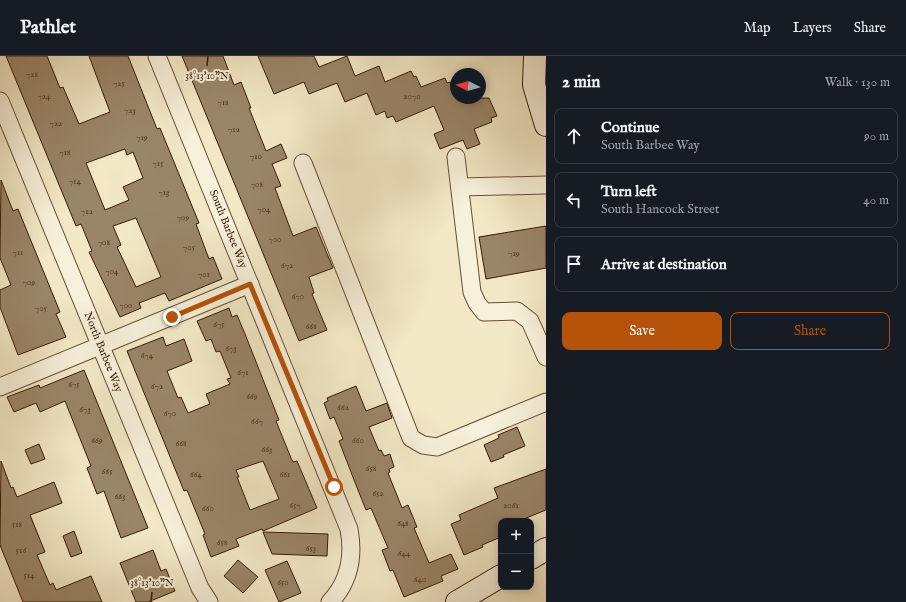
<!DOCTYPE html>
<html lang="en">
<head>
<meta charset="utf-8">
<style>
	:root { --surface:#171b24; --page:#20242c; --text:#f1f3f6; --muted:#9ea1a6; --line:#363941; --accent:#b45309 }
	body { margin:0; font-family:"IM FELL English",serif; background:var(--page); color:var(--text) }
	.controls { position:absolute; right:12px; bottom:12px; display:grid; overflow:hidden; border-radius:8px; box-shadow:0 2px 10px #0003 }
	.controls button { width:36px; height:36px; display:grid; place-items:center; padding:0; border:0; border-bottom:1px solid var(--line); background:var(--surface); color:var(--text); font:20px sans-serif }
	.compass { position:absolute; left:450px; top:12px; width:36px; height:36px; border-radius:50%; background:var(--surface); box-shadow:0 2px 10px #0003; rotate:276deg }
	.stop { position:absolute; width:12px; height:12px; margin:-9px; border:3px solid #b45309; border-radius:50%; background:#fff }
	.stop.end { background:#b45309; border-color:#fff; box-shadow:0 1px 4px #0008 }
	.list { margin:0; padding:0; list-style:none }
	h2 { display:flex; justify-content:space-between; align-items:center; height:52px; margin:0; padding:0 16px; font-size:17px }
	h2 small { font-size:13px; font-weight:400; color:var(--muted) }
	.list li { display:grid; grid-template-columns:26px 1fr auto; gap:12px; align-items:center; box-sizing:border-box; height:56px; margin:0 8px 8px; padding:0 8px; border:1px solid var(--line); border-radius:8px }
	.list b { display:block; font-size:15px; white-space:nowrap }
	.list p { margin:0; font-size:13px; white-space:nowrap; color:var(--muted) }
	.list em { font-size:13px; font-style:normal; color:var(--muted) }
	.actions { display:flex; gap:8px; padding:12px 16px }
	.actions a { flex:1; padding:9px 0; border:1px solid var(--accent); border-radius:8px; text-align:center; font-size:14px; color:var(--accent) }
	.actions .main { background:var(--accent); color:#fff }
	.icon { flex:none; width:22px; height:22px; fill:none; stroke:currentColor; stroke-width:2; stroke-linecap:round; stroke-linejoin:round }
	.map { position:relative; flex:none; width:546px; height:546px; overflow:hidden }
	header { display:flex; align-items:center; gap:24px; box-sizing:border-box; height:56px; padding:0 20px; background:var(--surface); border-bottom:1px solid var(--line) }
	header strong { font-size:19px }
	nav { display:flex; gap:22px; margin-inline-start:auto; font-size:14px }
	main { display:flex }
	aside { flex:1; background:var(--surface) }
	.map>svg:first-child { display:block }
	.building { fill:#998568; stroke:#391a03; fill-rule:evenodd }
	.lines { fill:none; stroke-linecap:round; stroke-linejoin:round }
	.minor-casing { stroke:#674e34; stroke-width:19 }
	.secondary-casing { stroke:#391a03; stroke-width:24 }
	.minor { stroke:#f7f0da; stroke-width:17 }
	.secondary { stroke:#f7f0da; stroke-width:22 }
	.route { stroke:#b45309; stroke-width:5 }
	.ticks { fill:none; stroke:#391a03; stroke-width:1.5 }
	.labels { text-anchor:middle; dominant-baseline:central; stroke-width:4; stroke-linejoin:round; paint-order:stroke }
	.number-label { font-size:9px; fill:#51351c }
	.street-label { font-size:11px; fill:#391a03; stroke:#f7f0da }
	.ticks-label { font-size:10px; text-anchor:middle; fill:#391a03; stroke:#f7f0da; stroke-width:4; stroke-linejoin:round; paint-order:stroke }
</style>
</head>
<body>
<header>
<strong>Pathlet</strong>
<nav><a>Map</a><a>Layers</a><a>Share</a></nav>
</header>
<main>
<div class="map">
<svg width="546" height="546" viewBox="0 0 546 546">
	<rect width="100%" height="100%" fill="#f2e8c6"/>
	<filter id="stains"><feTurbulence type="fractalNoise" baseFrequency=".005" numOctaves="4"/><feColorMatrix values="0 0 0 0 .2 0 0 0 0 .09 0 0 0 0 .02 0 0 0 .5 -.17"/></filter>
	<radialGradient id="worn" r=".72"><stop offset=".6" stop-color="#630" stop-opacity="0"/><stop offset="1" stop-color="#630" stop-opacity=".3"/></radialGradient>
	<!-- building -->
	<g class="building">
		<path d="M6,0H47L60,32L63,31L79,68L110,56L89,0H128L157,73L160,72L199,167L196,168L209,203L213,201L222,223L169,245L165,237L139,247L141,252L120,261L89,196L92,195L81,168L76,170ZM125,93L127,99L133,96L143,122L123,131L129,144L105,154L86,107ZM136,162L161,221L136,231L117,191L121,189L113,170Z"/>
		<path d="M182,0H223L234,29L241,26L251,52H249L266,95L281,88L287,102L272,108L281,130L275,132L293,180L316,171L333,212L309,221L314,237L312,238L327,274L299,285Z"/>
		<path d="M258,0H314L319,11L347,0L355,20L379,10L385,26L411,15L414,21L416,20L421,31L445,22L447,27L450,26L456,42H489L497,60L491,62L492,66L474,73L480,88L467,93L463,84L440,93L434,78L444,74L434,50L396,66L393,60L387,62L385,55L376,59L367,37L345,46L337,27L309,38L304,26L274,38Z"/>
		<path d="M1,124L13,155L18,153L60,256L56,258L66,281L18,299L0,251V234L11,229L0,202Z"/>
		<path d="M546,170V212L486,223L479,181Z"/>
		<path d="M229,252L232,261L237,259L245,278L279,364L276,365L291,402L293,406L297,405L317,452L263,475L262,473L236,483L239,490L211,501L203,479L205,478L187,434L184,435L127,295L163,281L166,290L184,283L192,305L167,315L178,342L181,341L188,357L210,348L206,338L230,328L227,323L231,322L220,295L216,296L211,283L206,285L197,265ZM263,405L279,443L250,454L237,421H239L236,414Z"/>
		<path d="M84,314L148,472L121,482L104,435L97,438L87,412L91,410L65,345L40,356L36,347L14,356L7,341L39,329L40,332Z"/>
		<path d="M356,330L366,355L387,347L392,362L369,371L379,395L381,394L384,400L390,398L394,411L389,413L390,416L388,417L402,452L408,449L417,471L414,472L429,507L451,498L458,513L441,520L443,525L404,541L393,514L390,515L382,494L388,492L371,452L366,454L356,429L339,385L343,383L334,361L330,363L324,347L328,345L327,342Z"/>
		<path d="M517,371L525,390L503,399L504,401L491,406L484,389L499,382L498,379Z"/>
		<path d="M39,388L45,403L31,408L25,394Z"/>
		<path d="M1,405L11,432L13,431L17,441L54,426L62,447L30,459L45,496L37,499L50,529L53,527L56,534L91,520L102,546H23L0,489Z"/>
		<path d="M546,413V454L526,462L527,465H501V481L482,489L483,491L464,499L451,468L461,464L459,459L498,442L494,432Z"/>
		<path d="M74,475L82,497L71,501L63,480Z"/>
		<path d="M263,476L328,478L327,500L272,498Z"/>
		<path d="M153,494L161,515L166,513L175,535L148,546H136L120,507Z"/>
		<path d="M238,504L258,521L243,537L224,520Z"/>
		<path d="M287,505L301,537L279,546L265,514Z"/>
	</g>
	<g class="lines">
		<defs>
			<g id="minor">
				<path d="M157,0L349,473C354,500 349,526 330,546"/>
				<path d="M0,45L200,532L209,546"/>
				<path d="M456,101L472,236L477,247L484,256L517,255L530,265L546,301"/>
				<path d="M303,107L411,382L423,389L437,391L546,346"/>
				<path d="M460,131L546,129"/>
				<path d="M0,331L250,228"/>
			</g>
			<g id="secondary">
				<path d="M535,1L534,29L546,69"/>
				<path d="M531,502L546,493"/>
				<path d="M457,546L501,520"/>
			</g>
		</defs>
		<!-- minor casing -->
		<use href="#minor" class="minor-casing"/>
		<!-- secondary casing -->
		<use href="#secondary" class="secondary-casing"/>
		<!-- minor -->
		<use href="#minor" class="minor"/>
		<!-- secondary -->
		<use href="#secondary" class="secondary"/>
	</g>
	<g class="lines">
		<!-- route -->
		<path class="route" d="M172,261L250,228L334,431"/>
	</g>
	<!-- ticks -->
	<path class="ticks" d="M207,10L208,0M151,546L152,536"/>
	<g class="labels">
		<!-- number labels -->
		<g class="number-label">
			<text x="32" y="18">728</text>
			<text x="119" y="27">725</text>
			<text x="44" y="40">724</text>
			<text x="412" y="40">2070</text>
			<text x="223" y="46">718</text>
			<text x="130" y="54">723</text>
			<text x="56" y="67">722</text>
			<text x="234" y="73">712</text>
			<text x="142" y="81">719</text>
			<text x="65" y="96">718</text>
			<text x="256" y="100">710</text>
			<text x="158" y="107">715</text>
			<text x="75" y="125">714</text>
			<text x="257" y="128">708</text>
			<text x="164" y="136">713</text>
			<text x="264" y="153">704</text>
			<text x="87" y="155">712</text>
			<text x="183" y="161">709</text>
			<text x="275" y="183">700</text>
			<text x="104" y="186">708</text>
			<text x="189" y="191">705</text>
			<text x="18" y="196">711</text>
			<text x="514" y="197">719</text>
			<text x="287" y="209">672</text>
			<text x="112" y="215">704</text>
			<text x="204" y="218">701</text>
			<text x="29" y="226">709</text>
			<text x="298" y="240">670</text>
			<text x="126" y="249">700</text>
			<text x="41" y="252">705</text>
			<text x="219" y="268">675</text>
			<text x="311" y="270">668</text>
			<text x="231" y="292">673</text>
			<text x="147" y="299">674</text>
			<text x="243" y="316">671</text>
			<text x="74" y="328">675</text>
			<text x="157" y="330">672</text>
			<text x="252" y="340">669</text>
			<text x="343" y="351">662</text>
			<text x="85" y="353">673</text>
			<text x="170" y="357">670</text>
			<text x="257" y="365">667</text>
			<text x="97" y="384">669</text>
			<text x="358" y="384">660</text>
			<text x="181" y="387">668</text>
			<text x="267" y="393">663</text>
			<text x="371" y="412">658</text>
			<text x="107" y="415">665</text>
			<text x="196" y="418">664</text>
			<text x="285" y="418">661</text>
			<text x="378" y="437">652</text>
			<text x="120" y="440">663</text>
			<text x="295" y="449">657</text>
			<text x="511" y="449">2061</text>
			<text x="208" y="452">660</text>
			<text x="403" y="467">648</text>
			<text x="17" y="468">518</text>
			<text x="222" y="486">658</text>
			<text x="311" y="492">653</text>
			<text x="21" y="494">516</text>
			<text x="404" y="497">644</text>
			<text x="29" y="519">514</text>
			<text x="420" y="523">640</text>
			<text x="283" y="526">650</text>
		</g>
		<!-- street labels -->
		<g class="street-label">
			<text transform="translate(228 173) rotate(68)">South Barbee Way</text>
			<text transform="translate(103 296) rotate(68)">North Barbee Way</text>
		</g>
	</g>
	<g class="ticks-label">
		<text x="207" y="23">38°13'10"N</text>
		<text x="152" y="530">38°13'10"N</text>
	</g>
	<rect width="100%" height="100%" filter="url(#stains)"/>
	<rect width="100%" height="100%" fill="url(#worn)"/>
</svg>
<div class="controls">
<button>+</button>
<button>−</button>
</div>
<svg class="compass" viewBox="-18 -18 36 36"><path d="M0-13l5 13h-10z" fill="#e53935"/><path d="M0 13l5-13h-10z" fill="#9ea1a6"/></svg>
<div class="stop" style="left:334px;top:431px"></div>
<div class="stop end" style="left:172px;top:261px"></div>
</div>
<aside>
<h2>2 min<small>Walk · 130 m</small></h2>
<ul class="list">
<li><svg class="icon" aria-label="ahead" viewBox="0 0 24 24"><path d="M12 20V5M6 11l6-6 6 6"/></svg><div><b>Continue</b><p>South Barbee Way</p></div><em>90 m</em></li>
<li><svg class="icon" aria-label="left" viewBox="0 0 24 24"><path d="M17 20v-9H6M10 6l-5 5 5 5"/></svg><div><b>Turn left</b><p>South Hancock Street</p></div><em>40 m</em></li>
<li><svg class="icon" aria-label="arrive" viewBox="0 0 24 24"><path d="M6 21V4h12l-3 4 3 4H6"/></svg><div><b>Arrive at destination</b></div></li>
</ul>
<div class="actions"><a class="main">Save</a><a>Share</a></div>
</aside>
</main>
</body>
</html>
